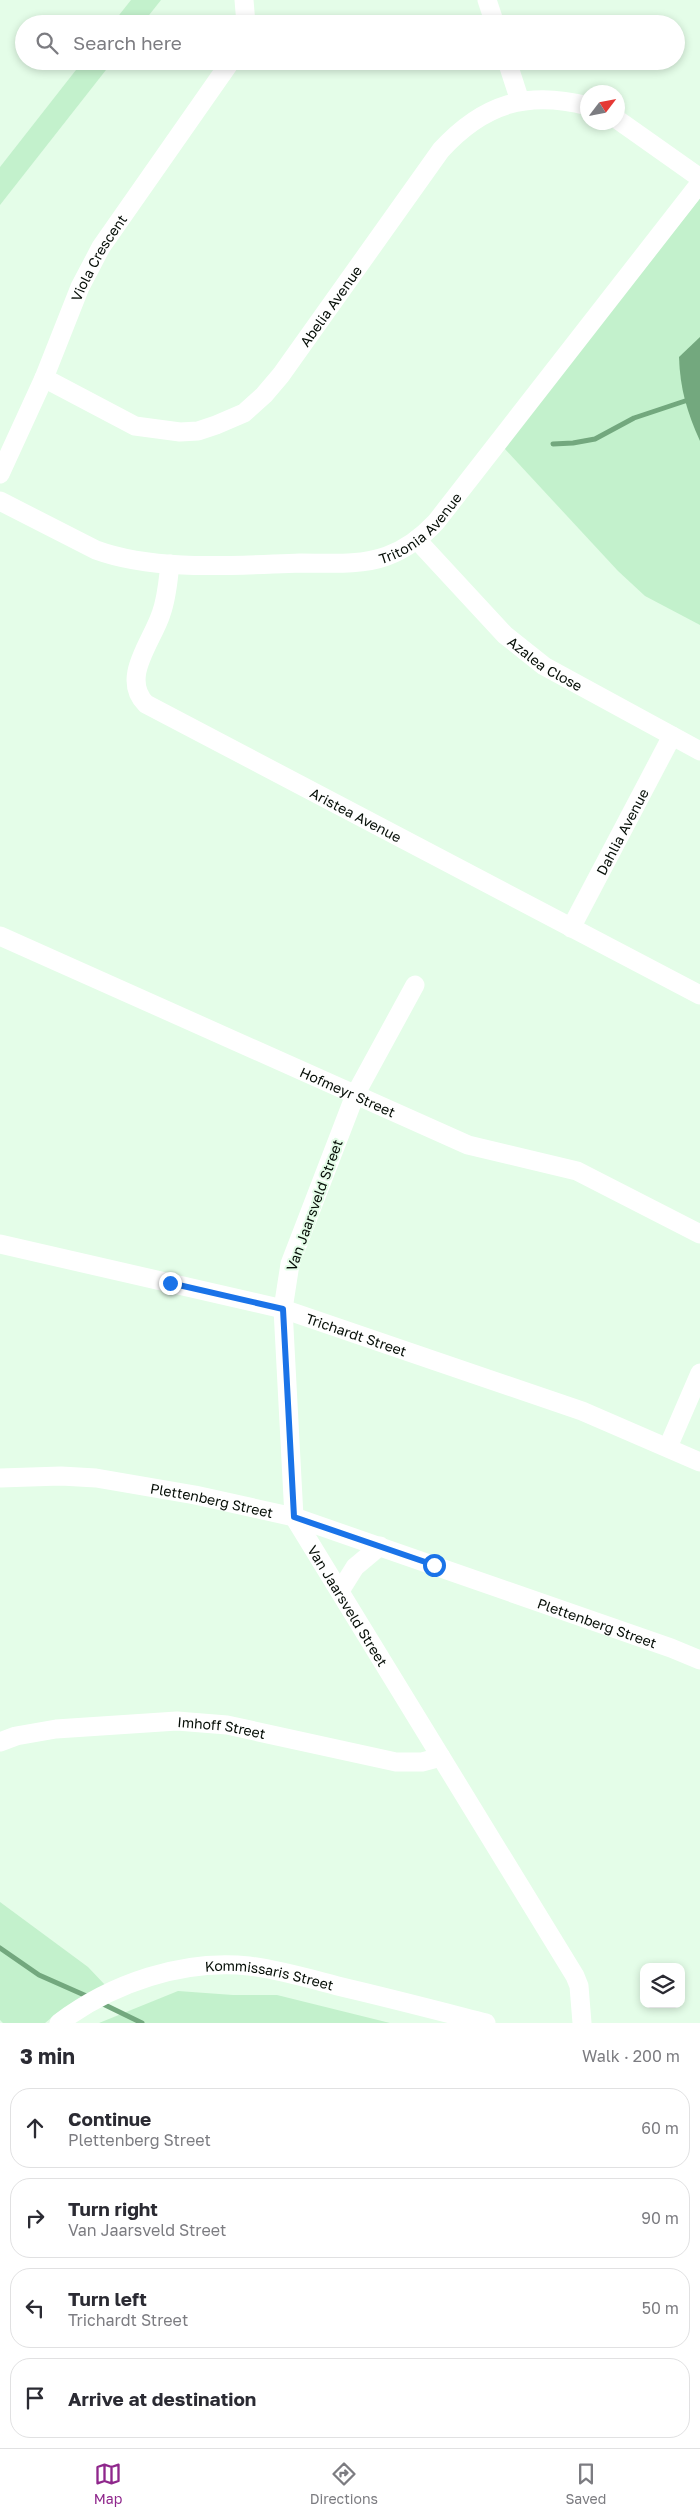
<!DOCTYPE html>
<html lang="en">
<head>
<meta charset="utf-8">
<style>
	:root { --surface:#fff; --page:#f7f7f7; --text:#2b2b33; --muted:#7c7c81; --line:#e1e1e2; --accent:#8f278c }
	body { margin:0; font-family:"Golos Text",sans-serif; background:var(--page); color:var(--text) }
	.controls { position:absolute; right:15px; bottom:15px; display:grid; overflow:hidden; border-radius:10px; box-shadow:0 2px 8px #0003 }
	.controls button { width:45px; height:45px; display:grid; place-items:center; padding:0; border:0; border-bottom:1px solid var(--line); background:var(--surface); color:var(--text); font:25px sans-serif }
	.compass { position:absolute; left:580px; top:85px; width:45px; height:45px; border-radius:50%; background:var(--surface); box-shadow:0 2px 8px #0003; rotate:58deg }
	.stop { position:absolute; width:15px; height:15px; margin:-11px; border:4px solid #1a73e8; border-radius:50%; background:#fff }
	.stop.end { background:#1a73e8; border-color:#fff; box-shadow:0 1px 5px #0008 }
	.list { margin:0; padding:0; list-style:none }
	h2 { display:flex; justify-content:space-between; align-items:center; height:65px; margin:0; padding:0 20px; font-size:21px }
	h2 small { font-size:16px; font-weight:400; color:var(--muted) }
	.list li { display:grid; grid-template-columns:32px 1fr auto; gap:15px; align-items:center; box-sizing:border-box; height:80px; margin:0 10px 10px; padding:0 10px; border:1px solid var(--line); border-radius:20px }
	.list b { display:block; font-size:19px; white-space:nowrap }
	.list p { margin:0; font-size:16px; white-space:nowrap; color:var(--muted) }
	.list em { font-size:16px; font-style:normal; color:var(--muted) }
	.icon { flex:none; width:28px; height:28px; fill:none; stroke:currentColor; stroke-width:2; stroke-linecap:round; stroke-linejoin:round }
	.map { position:relative; flex:none; width:700px; height:2023px; overflow:hidden }
	.search { position:absolute; background:var(--surface); box-shadow:0 2px 8px #0003; left:15px; right:15px; top:15px; height:55px; display:flex; align-items:center; gap:12px; box-sizing:border-box; padding:0 18px; border-radius:28px; color:var(--muted); font-size:19px }
	.sheet { height:425px; background:var(--surface) }
	nav { display:flex; justify-content:space-around; align-items:center; box-sizing:border-box; height:70px; border-top:1px solid var(--line); background:var(--surface); font-size:14px; color:var(--muted) }
	nav a { display:grid; justify-items:center; gap:2px }
	nav .on { color:var(--accent) }
	.map>svg:first-child { display:block }
	.green { fill:#c3f1cc }
	.water { fill:#73a87e }
	.lines { fill:none; stroke-linecap:round; stroke-linejoin:round }
	.stream { stroke:#73a87e; stroke-width:5 }
	.minor { stroke:#fff; stroke-width:19 }
	.route { stroke:#1a73e8; stroke-width:6 }
	.labels { text-anchor:middle; dominant-baseline:central; stroke-width:4; stroke-linejoin:round; paint-order:stroke }
	.street-label { font-size:14px; fill:#060e07; stroke:#e4fde8 }
</style>
</head>
<body>
<div class="map">
<svg width="700" height="2023" viewBox="0 0 700 2023">
	<rect width="100%" height="100%" fill="#e4fde8"/>
	<!-- green -->
	<g class="green">
		<path d="M131,0H161L142,24H112Z"/>
		<path d="M83,61H113L0,205V167Z"/>
		<path d="M700,198V625L645,596L618,571L504,448Z"/>
		<path d="M0,1902L88,1967L106,1986L57,2013L45,2023H3L0,2020Z"/>
		<path d="M178,1991L233,1995H277L390,2023H99Z"/>
	</g>
	<!-- water -->
	<path class="water" d="M700,337V441C687,412 680,389 679,357Z"/>
	<g class="lines">
		<!-- stream -->
		<g class="stream">
			<path d="M553,444L573,443L595,439L634,418L685,401"/>
			<path d="M0,1948L39,1975L91,1998"/>
			<path d="M101,2003L142,2023"/>
		</g>
		<!-- minor -->
		<g class="minor">
			<path d="M244,0L246,24"/>
			<path d="M487,0L495,24"/>
			<path d="M507,61L520,101"/>
			<path d="M618,120L700,178"/>
			<path id="s1" d="M44,378L135,426L180,432L198,431L216,425L244,413L264,395L281,375L441,150C483,104 527,90 588,106"/>
			<path id="s2" d="M0,474L44,378L80,287L101,247L231,61"/>
			<path id="s3" d="M0,501L96,550C156,572 236,565 300,563C328,563 360,566 387,556C406,549 422,537 436,522L700,183"/>
			<path id="s4" d="M417,540L505,635L544,666L700,751"/>
			<path id="s5" d="M170,564C168,581 167,598 161,614C152,642 120,678 146,704L700,995"/>
			<path id="s6" d="M571,928L672,736"/>
			<path id="s7" d="M0,936L468,1145L577,1171L700,1234"/>
			<path id="s8" d="M415,985L355,1095L290,1264L283,1309L294,1517L575,1976L579,1986L582,2023"/>
			<path id="s9" d="M0,1244L283,1309L582,1411L700,1462"/>
			<path d="M668,1447L700,1373"/>
			<path id="s10" d="M0,1478L61,1476L96,1478L195,1495L294,1517L671,1648L700,1660"/>
			<path d="M340,1591L355,1567L380,1546"/>
			<path id="s11" d="M0,1742L16,1736L56,1729L177,1721L227,1725L396,1762H422L441,1757"/>
			<path id="s12" d="M59,2023C112,1983 183,1959 249,1966C281,1970 314,1980 346,1988C393,1999 439,2011 486,2023"/>
		</g>
	</g>
	<g class="lines">
		<!-- route -->
		<path class="route" d="M170,1283L283,1309L294,1517L434,1565"/>
	</g>
	<g class="labels">
		<!-- street labels -->
		<g class="street-label">
			<text stroke="none"><textPath href="#s2" startOffset="238">Viola Crescent</textPath></text>
			<text stroke="none"><textPath href="#s1" startOffset="354">Abelia Avenue</textPath></text>
			<text stroke="none"><textPath href="#s3" startOffset="445">Tritonia Avenue</textPath></text>
			<text stroke="none"><textPath href="#s4" startOffset="179">Azalea Close</textPath></text>
			<text stroke="none"><textPath href="#s5" startOffset="386">Aristea Avenue</textPath></text>
			<text stroke="none"><textPath href="#s6" startOffset="109">Dahlia Avenue</textPath></text>
			<text stroke="none"><textPath href="#s7" startOffset="381">Hofmeyr Street</textPath></text>
			<text transform="translate(314 1205) rotate(-70)">Van Jaarsveld Street</text>
			<text stroke="none"><textPath href="#s9" startOffset="368">Trichardt Street</textPath></text>
			<text stroke="none"><textPath href="#s10" startOffset="214">Plettenberg Street</textPath></text>
			<text stroke="none"><textPath href="#s8" startOffset="664">Van Jaarsveld Street</textPath></text>
			<text stroke="none"><textPath href="#s10" startOffset="619">Plettenberg Street</textPath></text>
			<text stroke="none"><textPath href="#s11" startOffset="224">Imhoff Street</textPath></text>
			<text stroke="none"><textPath href="#s12" startOffset="224">Kommissaris Street</textPath></text>
		</g>
	</g>
</svg>
<div class="controls">
<button><svg class="icon" aria-label="layers" viewBox="0 0 24 24"><path d="M12 4l9 5-9 5-9-5zM3 14l9 5 9-5"/></svg></button>
</div>
<svg class="compass" viewBox="-18 -18 36 36"><path d="M0-13l5 13h-10z" fill="#e53935"/><path d="M0 13l5-13h-10z" fill="#7c7c81"/></svg>
<div class="stop" style="left:434px;top:1565px"></div>
<div class="stop end" style="left:170px;top:1283px"></div>
<div class="search"><svg class="icon" aria-label="search" viewBox="0 0 24 24"><circle cx="10" cy="10" r="6"/><path d="M15 15l6 6"/></svg>Search here</div>
</div>
<section class="sheet">
<h2>3 min<small>Walk · 200 m</small></h2>
<ul class="list">
<li><svg class="icon" aria-label="ahead" viewBox="0 0 24 24"><path d="M12 20V5M6 11l6-6 6 6"/></svg><div><b>Continue</b><p>Plettenberg Street</p></div><em>60 m</em></li>
<li><svg class="icon" aria-label="right" viewBox="0 0 24 24"><path d="M7 20v-9h11M14 6l5 5-5 5"/></svg><div><b>Turn right</b><p>Van Jaarsveld Street</p></div><em>90 m</em></li>
<li><svg class="icon" aria-label="left" viewBox="0 0 24 24"><path d="M17 20v-9H6M10 6l-5 5 5 5"/></svg><div><b>Turn left</b><p>Trichardt Street</p></div><em>50 m</em></li>
<li><svg class="icon" aria-label="arrive" viewBox="0 0 24 24"><path d="M6 21V4h12l-3 4 3 4H6"/></svg><div><b>Arrive at destination</b></div></li>
</ul>
</section>
<nav>
<a class="on"><svg class="icon" aria-label="map" viewBox="0 0 24 24"><path d="M3 6l6-2 6 2 6-2v14l-6 2-6-2-6 2zM9 4v14M15 6v14"/></svg>Map</a>
<a><svg class="icon" aria-label="directions" viewBox="0 0 24 24"><path d="M12 3l9 9-9 9-9-9zM9 14v-3h6M13 9l2 2-2 2"/></svg>Directions</a>
<a><svg class="icon" aria-label="saved" viewBox="0 0 24 24"><path d="M7 4h10v16l-5-4-5 4z"/></svg>Saved</a>
</nav>
</body>
</html>
